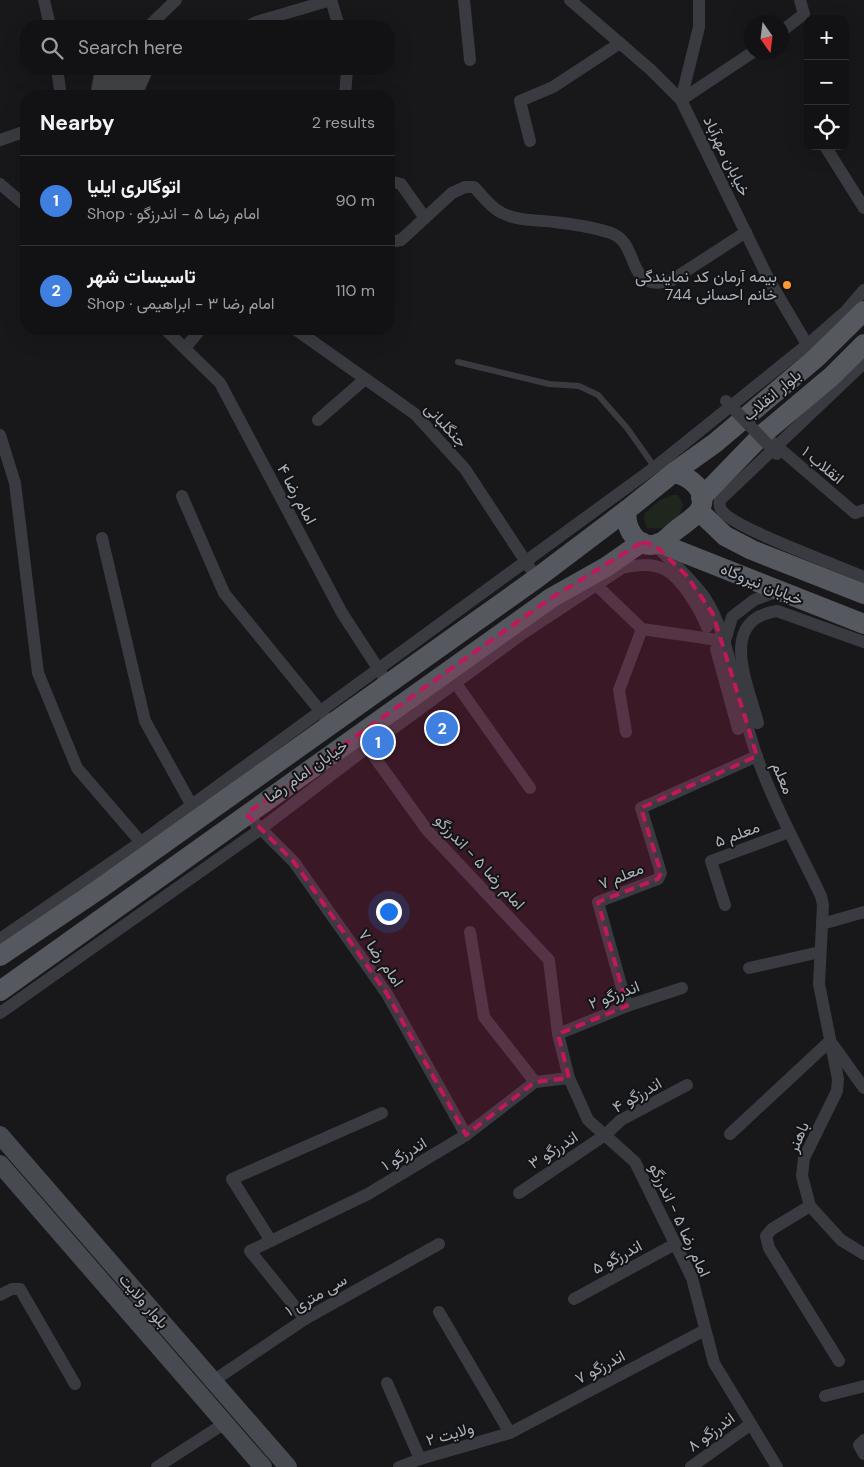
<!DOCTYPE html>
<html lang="en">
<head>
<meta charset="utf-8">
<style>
	:root { --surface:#121214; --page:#1b1b1d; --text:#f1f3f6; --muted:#9c9ea0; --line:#313234; --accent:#f89933 }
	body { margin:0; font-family:"DM Sans",Vazirmatn,sans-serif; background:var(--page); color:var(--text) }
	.controls { position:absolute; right:15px; top:15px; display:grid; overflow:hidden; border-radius:10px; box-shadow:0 5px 20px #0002 }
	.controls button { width:45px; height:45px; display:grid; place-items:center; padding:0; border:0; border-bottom:1px solid var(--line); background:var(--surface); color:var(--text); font:25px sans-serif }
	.compass { position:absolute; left:744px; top:15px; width:45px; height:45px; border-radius:50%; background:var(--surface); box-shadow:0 5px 20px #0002; rotate:166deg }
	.you { position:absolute; left:388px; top:911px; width:18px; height:18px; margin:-12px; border:4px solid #fff; border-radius:50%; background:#1a73e8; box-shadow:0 0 0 8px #1a73e833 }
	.badge { display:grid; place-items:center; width:32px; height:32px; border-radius:50%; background:var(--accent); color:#fff; font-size:16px; font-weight:700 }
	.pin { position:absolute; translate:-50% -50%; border:2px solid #fff; box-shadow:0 1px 5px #0006 }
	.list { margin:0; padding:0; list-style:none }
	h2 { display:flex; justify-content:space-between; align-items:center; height:65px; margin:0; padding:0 20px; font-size:21px }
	h2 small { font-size:16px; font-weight:400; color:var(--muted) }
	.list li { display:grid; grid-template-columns:32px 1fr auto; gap:15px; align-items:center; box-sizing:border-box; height:90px; padding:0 20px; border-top:1px solid var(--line) }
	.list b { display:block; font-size:19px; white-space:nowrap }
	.list p { margin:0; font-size:16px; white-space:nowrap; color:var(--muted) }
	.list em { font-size:16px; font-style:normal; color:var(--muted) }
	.icon { flex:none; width:28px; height:28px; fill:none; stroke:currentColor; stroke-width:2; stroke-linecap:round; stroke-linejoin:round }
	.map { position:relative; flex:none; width:864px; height:1467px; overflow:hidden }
	.search { position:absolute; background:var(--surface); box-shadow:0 5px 20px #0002; left:20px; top:20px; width:375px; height:55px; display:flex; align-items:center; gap:12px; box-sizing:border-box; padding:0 18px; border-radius:20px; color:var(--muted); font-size:19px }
	.panel { position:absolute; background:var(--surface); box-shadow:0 5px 20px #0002; left:20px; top:90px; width:375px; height:245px; border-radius:20px }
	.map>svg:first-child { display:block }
	.green { fill:#1e261e }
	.building { fill:#424447; stroke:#323336 }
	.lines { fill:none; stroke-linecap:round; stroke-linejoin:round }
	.lane { stroke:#393b40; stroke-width:6 }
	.street { stroke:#393b40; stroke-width:12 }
	.secondary { stroke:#474a50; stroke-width:18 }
	.primary { stroke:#55585f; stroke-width:20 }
	.street-bridge { stroke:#393b40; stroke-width:12 }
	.marked { fill:#c2185b; fill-opacity:0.2; stroke:#c2185b; stroke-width:4; stroke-dasharray:10 6; stroke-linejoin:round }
	.poi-dot { fill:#f89933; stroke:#131315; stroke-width:2 }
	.labels { text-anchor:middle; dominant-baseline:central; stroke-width:4; stroke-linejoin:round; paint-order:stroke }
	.street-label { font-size:16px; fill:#aab1ba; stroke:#131315 }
	.poi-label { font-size:16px; fill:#aab1ba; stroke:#131315; text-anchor:end }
</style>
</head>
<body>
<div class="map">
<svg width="864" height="1467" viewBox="0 0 864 1467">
	<rect width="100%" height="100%" fill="#18181a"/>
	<!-- green -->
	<path class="green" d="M673,495H678L683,504C681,521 663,533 646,527L644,518L645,513L660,500Z"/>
	<!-- building -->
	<path class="building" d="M95,69H154L142,96H90Z"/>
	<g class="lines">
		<!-- lane -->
		<path class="lane" d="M458,362L549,384L579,386L598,395L627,428L656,469"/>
		<!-- street -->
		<g class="street">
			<path d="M44,0L50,26"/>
			<path d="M331,0L339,26"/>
			<path d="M464,0L470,60"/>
			<path d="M570,0L651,70L681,100L769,280L811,351"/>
			<path d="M149,26L176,0"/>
			<path d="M248,26L256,22L331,0"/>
			<path d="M782,31L804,14L800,0"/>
			<path d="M57,69L61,96"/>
			<path d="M345,96L347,69"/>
			<path d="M681,100L699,27V0"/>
			<path d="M681,100L753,52"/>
			<path d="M0,140L26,131"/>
			<path d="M530,141L520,101L553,87L620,43"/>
			<path d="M825,146L864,208"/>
			<path d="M389,181L401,184L425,218"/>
			<path d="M0,184L26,206"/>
			<path d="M389,242L401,240L452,193L465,187H474C482,195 491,208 502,213C518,221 536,220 554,222C573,224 593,227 611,233C642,244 624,295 672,280L746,232"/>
			<path d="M165,329L220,383L342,613L383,676"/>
			<path d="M295,329L415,414L465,469L530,568"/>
			<path d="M185,348L201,329"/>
			<path d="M864,363L720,500C719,504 719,507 722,511C734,528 839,566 864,577"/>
			<path d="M318,420L365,379"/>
			<path d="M0,435L15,483L38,673L77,768L145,847"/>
			<path d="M772,442L855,513L864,510"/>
			<path d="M182,496L224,593L326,718"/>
			<path d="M102,538L145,721L196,813"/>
			<path d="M655,545C672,562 691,578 705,598C720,621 726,647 733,673C741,701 748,730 757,757C774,805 799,850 821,896L823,905L819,984L838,1079L837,1091L804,1158L802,1176L810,1206L841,1240L864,1254"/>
			<path d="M591,580L642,629L725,641"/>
			<path d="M725,641L732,617L754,600L778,591"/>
			<path d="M716,649L738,729"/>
			<path d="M452,678L530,788"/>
			<path d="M758,723C748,684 717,620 777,611L864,642"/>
			<path d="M626,732L619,690L642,629"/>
			<path d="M363,741L427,830L549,960L558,1034L569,1078L588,1120L635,1162L692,1278L714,1363L777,1467"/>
			<path d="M255,823L294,862L387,994L466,1135"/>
			<path d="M725,905L711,861L789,832"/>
			<path d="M822,924L864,912"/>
			<path d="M470,932L484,1017L535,1082"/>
			<path d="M0,939L141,842L655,467L808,344L846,311L864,290"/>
			<path d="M749,968L820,952"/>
			<path d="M627,1006L598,902L658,879L661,873L641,808L757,756"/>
			<path d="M0,1013L258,831L368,747L522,634L622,568C636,565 650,563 664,569C682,578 700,610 707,627"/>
			<path d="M558,1034L627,1006L682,988"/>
			<path d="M833,1045L864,1088"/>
			<path d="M730,1134L830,1041"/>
			<path d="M519,1193L605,1135L621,1120L687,1085"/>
			<path d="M810,1206L772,1229L766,1236L769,1248L839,1361"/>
			<path d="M271,1241L232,1179L382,1113"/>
			<path d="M0,1295L12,1289H20L75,1384"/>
			<path d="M574,1299L675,1244"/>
			<path d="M439,1312L510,1433"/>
			<path d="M305,1319L250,1251L368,1194L466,1135L535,1082L569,1078"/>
			<path d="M213,1381L305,1319L439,1244"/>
			<path d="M387,1383L420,1459"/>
			<path d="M825,1396L864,1386"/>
			<path d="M864,1440L859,1445L864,1454"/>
			<path d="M157,1467L225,1423"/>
			<path d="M399,1467L420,1459L510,1433L705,1330"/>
			<path d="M691,1467L751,1424"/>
		</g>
		<!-- secondary -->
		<g class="secondary">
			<path d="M0,1135L288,1467"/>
			<path d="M0,1164L263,1467"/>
		</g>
		<!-- primary -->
		<g class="primary">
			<path d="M673,473C689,475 711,492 699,511C694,518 682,525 675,531C670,535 663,543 657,544C636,550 624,526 627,510L673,473L715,443L816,358L864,311"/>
			<path d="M701,498L764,433L832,376L864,344"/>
			<path d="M699,511L725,536L752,550L864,594"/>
			<path d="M659,543L864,624"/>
			<path d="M0,956L98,890L537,578L627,510"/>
			<path d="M0,991L551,598L606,567L642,542"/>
		</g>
		<!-- street-bridge -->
		<path class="street-bridge" d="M726,401L777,454"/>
	</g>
	<!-- marked area -->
	<path class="marked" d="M642,542L655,545L687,576L713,614L757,756L641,808L661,873L658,879L598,902L627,1006L558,1034L569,1078L535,1082L466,1135L387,994L294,862L246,814L551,598Z"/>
	<!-- markers -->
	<circle class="poi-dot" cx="787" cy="285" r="5"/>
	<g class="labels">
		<!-- street labels -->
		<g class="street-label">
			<text transform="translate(727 156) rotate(64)">خیابان مهرآباد</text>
			<text transform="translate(772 395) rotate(-40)">بلوار انقلاب</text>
			<text transform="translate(446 425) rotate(47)">جنگلبانی</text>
			<text transform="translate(823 465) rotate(40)">انقلاب ۱</text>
			<text transform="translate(297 494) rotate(62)">امام رضا ۴</text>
			<text transform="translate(762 584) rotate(22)">خیابان نیروگاه</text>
			<text transform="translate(306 771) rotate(-35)">خیابان امام رضا</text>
			<text transform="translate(783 778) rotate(67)">معلم</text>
			<text transform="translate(737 834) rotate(-20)">معلم ۵</text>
			<text transform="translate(480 862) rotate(47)">امام رضا ۵ - اندرزگو</text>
			<text transform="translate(621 876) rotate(-22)">معلم ۷</text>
			<text transform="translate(381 958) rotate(55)">امام رضا ۷</text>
			<text transform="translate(614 995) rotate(-21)">اندرزگو ۲</text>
			<text transform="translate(637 1095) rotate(-30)">اندرزگو ۴</text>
			<text transform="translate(798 1137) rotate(-67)">باهنر</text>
			<text transform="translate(553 1150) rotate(-33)">اندرزگو ۳</text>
			<text transform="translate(404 1154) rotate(-31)">اندرزگو ۱</text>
			<text transform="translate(680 1220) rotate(65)">امام رضا ۵ - اندرزگو</text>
			<text transform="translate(617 1257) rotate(-28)">اندرزگو ۵</text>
			<text transform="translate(316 1295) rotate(-30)">سی متری ۱</text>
			<text transform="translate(144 1301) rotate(49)">بلوار ولایت</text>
			<text transform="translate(600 1367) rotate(-28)">اندرزگو ۷</text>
			<text transform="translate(711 1432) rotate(-36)">اندرزگو ۸</text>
			<text transform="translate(450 1434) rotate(-16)">ولایت ۲</text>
		</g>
		<!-- poi labels -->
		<g class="poi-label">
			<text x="777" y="276">بیمه آرمان کد نمایندگی<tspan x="777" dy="18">744 خانم احسانی</tspan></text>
		</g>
	</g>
</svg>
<div class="controls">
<button>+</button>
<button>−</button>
<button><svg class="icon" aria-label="locate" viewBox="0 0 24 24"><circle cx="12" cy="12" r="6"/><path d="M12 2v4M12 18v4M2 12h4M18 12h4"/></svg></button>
</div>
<svg class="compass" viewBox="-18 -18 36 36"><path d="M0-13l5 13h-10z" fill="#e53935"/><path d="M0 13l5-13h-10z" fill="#9c9ea0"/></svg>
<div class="you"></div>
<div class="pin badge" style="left:378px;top:742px;background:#3f7fe0">1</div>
<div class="pin badge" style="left:442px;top:728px;background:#3f7fe0">2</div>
<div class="search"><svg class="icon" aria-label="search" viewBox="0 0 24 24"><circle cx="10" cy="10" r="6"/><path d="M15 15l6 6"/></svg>Search here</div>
<section class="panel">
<h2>Nearby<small>2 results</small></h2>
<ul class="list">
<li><span class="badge" style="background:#3f7fe0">1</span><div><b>اتوگالری ایلیا</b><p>Shop · امام رضا ۵ - اندرزگو</p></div><em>90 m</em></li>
<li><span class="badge" style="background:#3f7fe0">2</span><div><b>تاسیسات شهر</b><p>Shop · امام رضا ۳ - ابراهیمی</p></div><em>110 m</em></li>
</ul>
</section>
</div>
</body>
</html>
